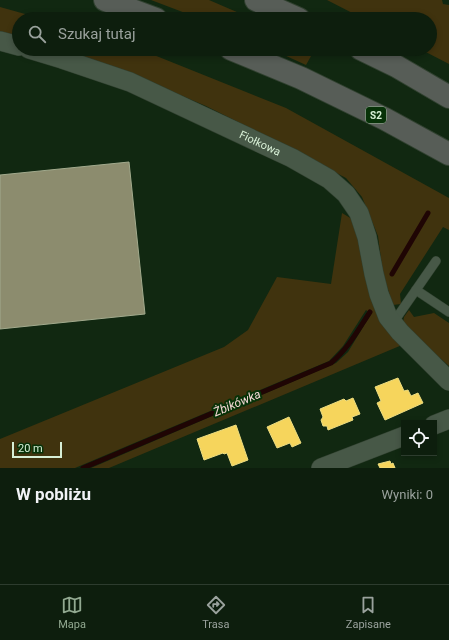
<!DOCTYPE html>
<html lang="pl">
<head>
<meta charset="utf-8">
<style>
	:root { --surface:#0d1e0d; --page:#1b2b1b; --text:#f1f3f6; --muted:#9aa29d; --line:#2d3c2e; --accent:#92a991 }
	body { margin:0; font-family:Roboto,sans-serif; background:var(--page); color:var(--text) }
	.controls { position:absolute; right:12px; bottom:12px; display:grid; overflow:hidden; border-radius:0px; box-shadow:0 2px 6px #0003 }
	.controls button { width:36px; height:36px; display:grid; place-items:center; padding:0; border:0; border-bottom:1px solid var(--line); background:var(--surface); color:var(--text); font:20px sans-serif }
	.scale { position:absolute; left:12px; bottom:10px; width:50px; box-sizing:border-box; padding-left:4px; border:2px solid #d7efd6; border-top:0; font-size:11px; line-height:14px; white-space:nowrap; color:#d7efd6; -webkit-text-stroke:3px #073208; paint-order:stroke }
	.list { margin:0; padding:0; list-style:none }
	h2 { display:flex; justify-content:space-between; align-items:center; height:52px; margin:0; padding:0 16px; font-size:17px }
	h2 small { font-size:13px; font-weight:400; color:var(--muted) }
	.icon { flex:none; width:22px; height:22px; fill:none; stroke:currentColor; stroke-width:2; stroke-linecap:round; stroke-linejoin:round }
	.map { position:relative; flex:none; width:449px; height:468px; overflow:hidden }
	.search { position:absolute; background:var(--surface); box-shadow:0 2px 6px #0003; left:12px; right:12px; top:12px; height:44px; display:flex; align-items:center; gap:10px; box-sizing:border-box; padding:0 14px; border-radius:22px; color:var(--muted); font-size:15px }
	.sheet { height:116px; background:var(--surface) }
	nav { display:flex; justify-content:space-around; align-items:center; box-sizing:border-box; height:56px; border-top:1px solid var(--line); background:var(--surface); font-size:11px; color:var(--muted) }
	nav a { display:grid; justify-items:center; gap:2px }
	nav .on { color:var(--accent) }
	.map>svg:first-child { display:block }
	.green { fill:#40330e }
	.homes { fill:#f6d55c; stroke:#eddd81 }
	.industry { fill:#8c8c6e; stroke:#a2aa8d }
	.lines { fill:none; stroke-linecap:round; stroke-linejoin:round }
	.stream { stroke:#1f0504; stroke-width:5 }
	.service-casing { stroke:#314130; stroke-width:10 }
	.minor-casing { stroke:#314130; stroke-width:20 }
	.motorway-casing { stroke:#314130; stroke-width:24 }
	.service { stroke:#475847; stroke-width:9 }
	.minor { stroke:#475847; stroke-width:19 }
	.motorway { stroke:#575d57; stroke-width:22 }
	.labels { text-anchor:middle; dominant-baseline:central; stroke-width:4; stroke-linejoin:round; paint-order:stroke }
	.shield { fill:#073208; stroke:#99b698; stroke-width:1 }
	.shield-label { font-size:10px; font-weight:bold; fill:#d7efd6 }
	.street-label { font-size:11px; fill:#d7efd6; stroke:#073208 }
	.water-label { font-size:12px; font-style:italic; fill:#f6d8d6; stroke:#073208 }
</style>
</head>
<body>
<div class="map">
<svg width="449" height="468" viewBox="0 0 449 468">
	<rect width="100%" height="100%" fill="#112811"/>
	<!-- green -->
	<g class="green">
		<path d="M151,0H209L253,19H201Z"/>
		<path d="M327,0H442L443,4L449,5V64L420,49H430V19H364Z"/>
		<path d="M0,7L43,19H19V38L0,33Z"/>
		<path d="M58,49H139L286,108L449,198V230L443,227L400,294L401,304L393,305L383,274L378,236L362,197L346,178L272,139L206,106L135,76Z"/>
		<path d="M271,49H315L306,65Z"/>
		<path d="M342,213L352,219L402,345L109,468H91L336,363L348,352L371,314L366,310L343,346L329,361L75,468H0V439L224,347L248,330L277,277L331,284Z"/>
		<path d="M409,310L414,317L434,313L449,323V366L440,358L438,360L403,322L404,317Z"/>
	</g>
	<!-- homes -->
	<g class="homes">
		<path d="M398,378L404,391L408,390L411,396L418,393L423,403L385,420L377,403L381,401L375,387Z"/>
		<path d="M353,398L360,414L352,417L353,420L328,430L327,426H323L321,420L323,417L320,409L344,399L346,401Z"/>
		<path d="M289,417L301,443L292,447L290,443L277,448L267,427Z"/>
		<path d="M236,425L248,460L232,466L227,453L224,454L223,453L204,460L197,439Z"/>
		<path d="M390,461L391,464L393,463L395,468H380L378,464Z"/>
	</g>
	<!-- industry -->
	<path class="industry" d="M129,162L145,314L0,329V175Z"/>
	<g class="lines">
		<!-- stream -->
		<g class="stream">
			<path d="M392,274L428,213"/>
			<path d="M83,468L331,363C348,349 358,330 370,312"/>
		</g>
		<defs>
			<g id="service">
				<path d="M416,290L449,312"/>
				<path d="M393,323L436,261"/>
			</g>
			<g id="minor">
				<path d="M0,41L19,46"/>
				<path id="s1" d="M29,49L62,59L130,82L292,158L329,179L346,194L359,213L367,237L374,274L379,294L388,317L400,332L449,381"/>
				<path d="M434,425L449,419"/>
				<path d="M321,468L404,436"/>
			</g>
			<g id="motorway">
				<path d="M105,0L156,19"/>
				<path d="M256,0L299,19"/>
				<path d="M231,49L301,78L385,119L449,154"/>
				<path d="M361,49L396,66L449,97"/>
			</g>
		</defs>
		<!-- service casing -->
		<use href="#service" class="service-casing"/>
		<!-- minor casing -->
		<use href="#minor" class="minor-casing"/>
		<!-- motorway casing -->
		<use href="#motorway" class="motorway-casing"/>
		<!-- service -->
		<use href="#service" class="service"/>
		<!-- minor -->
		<use href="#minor" class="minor"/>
		<!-- motorway -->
		<use href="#motorway" class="motorway"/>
	</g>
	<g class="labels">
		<!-- shield labels -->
		<rect class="shield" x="366" y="107" width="20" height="16" rx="3"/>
		<g class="shield-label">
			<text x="376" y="115">S2</text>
		</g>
		<!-- street labels -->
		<g class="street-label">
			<text stroke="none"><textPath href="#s1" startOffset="250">Fiołkowa</textPath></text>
		</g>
		<!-- water labels -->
		<g class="water-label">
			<text transform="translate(237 403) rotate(-23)">Żbikówka</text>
		</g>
	</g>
</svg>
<div class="controls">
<button><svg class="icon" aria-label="locate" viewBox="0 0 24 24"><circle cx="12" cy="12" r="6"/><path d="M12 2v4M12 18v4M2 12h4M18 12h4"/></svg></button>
</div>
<div class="scale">20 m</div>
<div class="search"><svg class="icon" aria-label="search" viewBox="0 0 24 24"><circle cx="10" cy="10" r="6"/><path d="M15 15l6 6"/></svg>Szukaj tutaj</div>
</div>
<section class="sheet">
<h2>W pobliżu<small>Wyniki: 0</small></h2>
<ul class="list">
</ul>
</section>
<nav>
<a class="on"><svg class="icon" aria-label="map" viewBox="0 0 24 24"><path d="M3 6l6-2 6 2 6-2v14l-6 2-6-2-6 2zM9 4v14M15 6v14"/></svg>Mapa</a>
<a><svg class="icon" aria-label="directions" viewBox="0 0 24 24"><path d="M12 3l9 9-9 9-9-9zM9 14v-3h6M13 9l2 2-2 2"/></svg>Trasa</a>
<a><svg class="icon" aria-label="saved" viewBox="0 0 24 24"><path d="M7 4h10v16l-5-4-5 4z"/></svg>Zapisane</a>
</nav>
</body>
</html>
